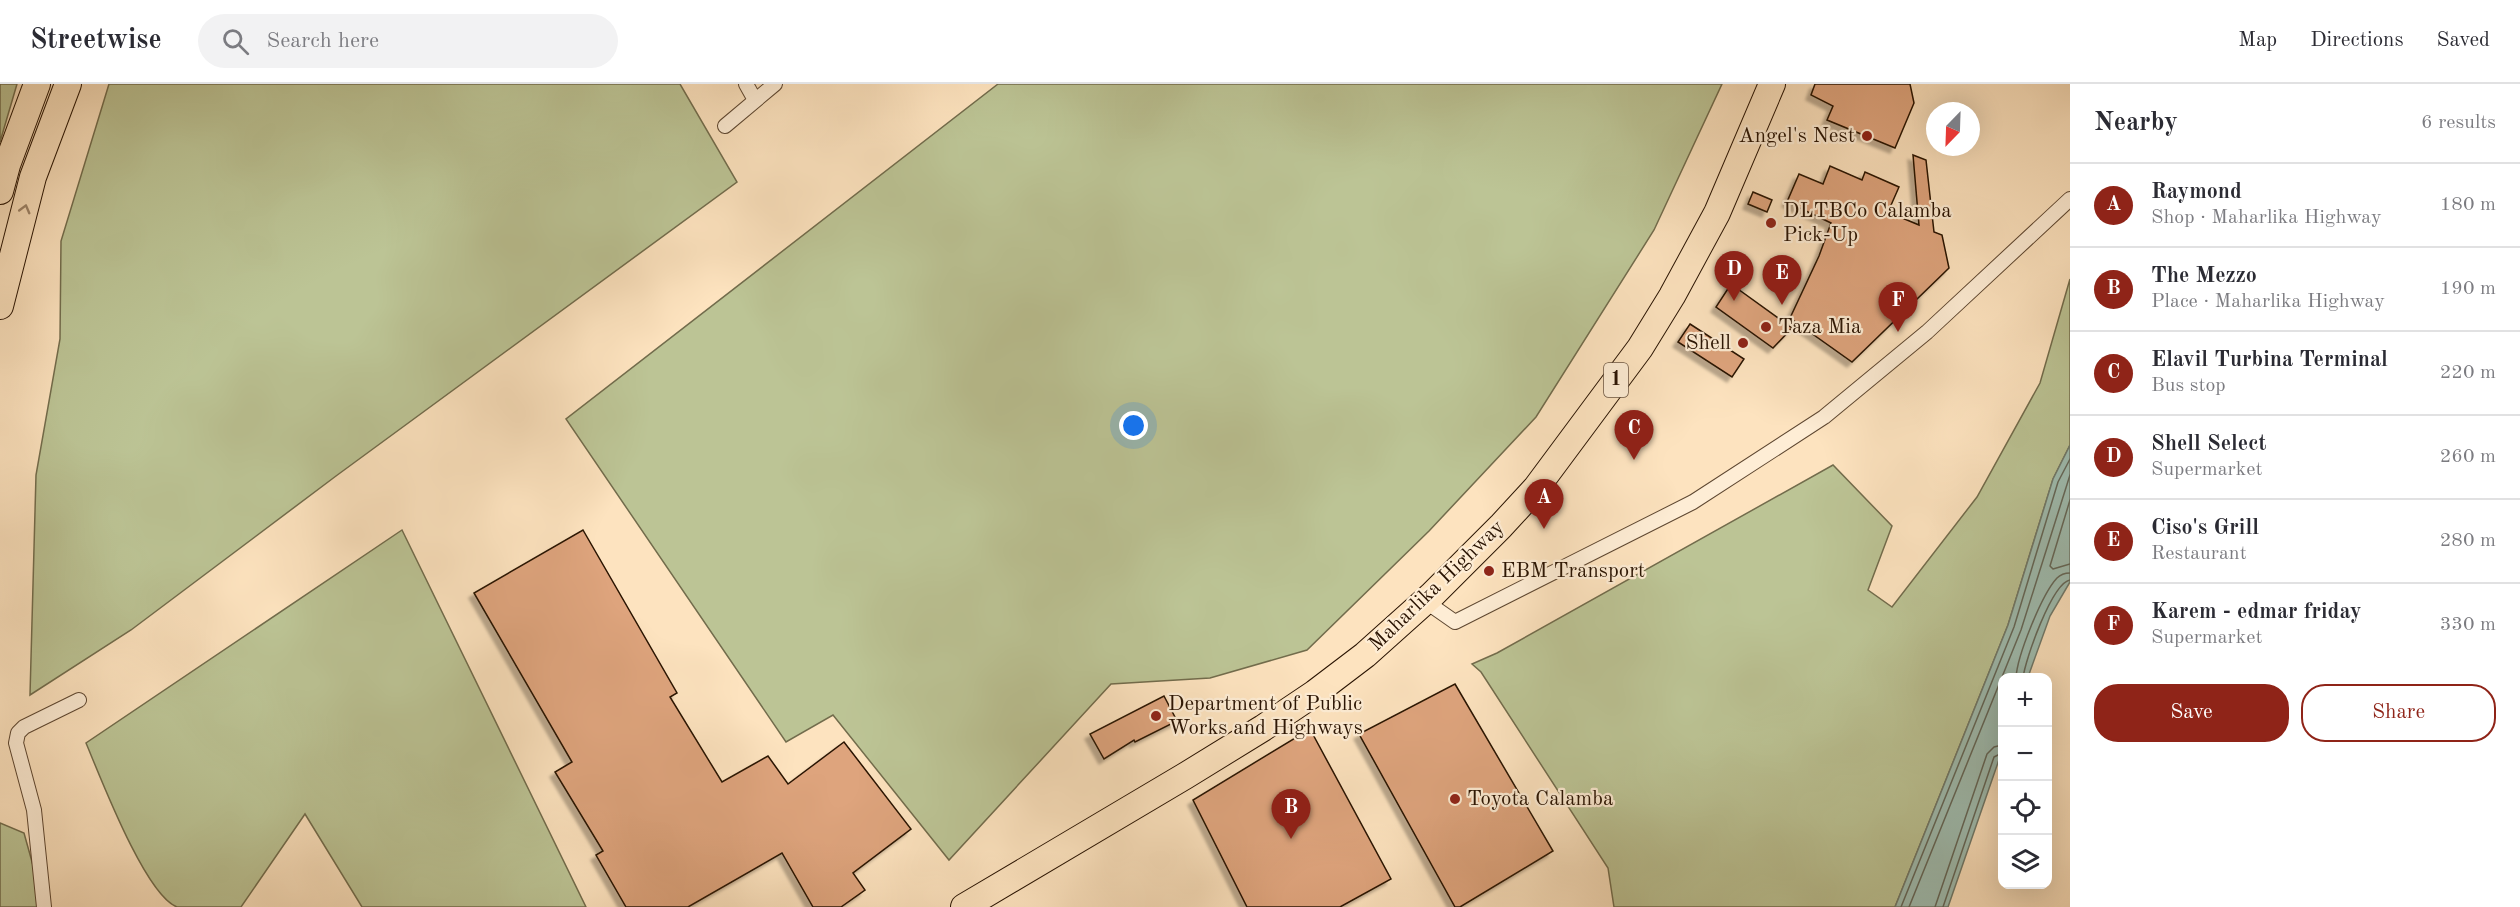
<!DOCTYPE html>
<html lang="en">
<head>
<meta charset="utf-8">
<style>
	:root { --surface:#fff; --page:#f2f2f3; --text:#2b2b33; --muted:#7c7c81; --line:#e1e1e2; --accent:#8f2418 }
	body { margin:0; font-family:"Old Standard TT",serif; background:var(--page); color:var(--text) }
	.controls { position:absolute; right:18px; bottom:18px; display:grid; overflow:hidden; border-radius:12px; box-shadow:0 6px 24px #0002 }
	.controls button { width:54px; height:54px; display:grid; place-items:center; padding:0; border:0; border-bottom:2px solid var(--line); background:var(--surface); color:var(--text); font:30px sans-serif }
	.compass { position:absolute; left:1926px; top:18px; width:54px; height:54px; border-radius:50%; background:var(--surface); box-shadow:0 6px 24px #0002; rotate:203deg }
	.you { position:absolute; left:1134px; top:342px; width:21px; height:21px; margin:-15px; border:4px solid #fff; border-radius:50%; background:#1a73e8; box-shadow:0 0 0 9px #1a73e833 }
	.badge { display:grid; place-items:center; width:39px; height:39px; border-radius:50%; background:var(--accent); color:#fff; font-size:20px; font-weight:700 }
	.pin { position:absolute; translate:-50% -50px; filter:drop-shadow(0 2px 3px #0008) }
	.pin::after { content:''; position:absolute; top:32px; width:21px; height:18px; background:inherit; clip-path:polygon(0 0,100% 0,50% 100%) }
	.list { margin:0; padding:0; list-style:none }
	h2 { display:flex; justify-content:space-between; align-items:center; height:78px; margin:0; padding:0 24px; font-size:26px }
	h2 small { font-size:20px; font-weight:400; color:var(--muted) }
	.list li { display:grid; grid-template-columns:39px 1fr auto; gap:18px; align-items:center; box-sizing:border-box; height:84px; padding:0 24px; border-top:2px solid var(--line) }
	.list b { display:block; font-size:22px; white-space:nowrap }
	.list p { margin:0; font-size:20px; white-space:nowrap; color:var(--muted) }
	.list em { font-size:20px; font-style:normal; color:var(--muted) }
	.actions { display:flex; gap:12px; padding:18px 24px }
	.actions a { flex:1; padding:14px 0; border:2px solid var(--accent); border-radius:24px; text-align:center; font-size:21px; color:var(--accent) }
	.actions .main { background:var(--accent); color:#fff }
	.icon { flex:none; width:33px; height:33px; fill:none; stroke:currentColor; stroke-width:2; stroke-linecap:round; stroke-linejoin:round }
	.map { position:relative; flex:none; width:2070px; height:823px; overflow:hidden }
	header { display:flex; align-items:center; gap:36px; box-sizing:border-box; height:84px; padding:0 30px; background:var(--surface); border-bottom:2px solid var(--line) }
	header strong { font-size:28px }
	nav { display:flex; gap:33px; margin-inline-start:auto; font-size:21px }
	.search { width:420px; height:54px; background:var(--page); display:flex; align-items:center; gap:15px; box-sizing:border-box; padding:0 21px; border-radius:33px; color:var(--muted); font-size:22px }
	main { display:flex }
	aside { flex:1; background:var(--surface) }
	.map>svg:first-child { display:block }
	.green { fill:#bcc495; stroke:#726c4c; stroke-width:1.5 }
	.water { fill:#9fbeb2; stroke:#707a6c; stroke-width:1.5 }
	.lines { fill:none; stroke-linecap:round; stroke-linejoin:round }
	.shore { stroke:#64685a; stroke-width:1.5 }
	.building { fill:#dea47d; stroke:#291302; stroke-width:1.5; filter:url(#shadow) }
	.street-casing { stroke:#5e4731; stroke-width:16 }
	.highway-casing { stroke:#291302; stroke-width:28 }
	.street { stroke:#feedd5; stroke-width:14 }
	.highway { stroke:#fde3bf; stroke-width:26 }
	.oneway { stroke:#9e856a }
	.poi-dot { fill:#8f2418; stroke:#feedd5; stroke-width:2 }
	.labels { text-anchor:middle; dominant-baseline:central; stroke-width:4.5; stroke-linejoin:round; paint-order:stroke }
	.shield { fill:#feedd5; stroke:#695441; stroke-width:1.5 }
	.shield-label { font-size:20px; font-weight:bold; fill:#291302 }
	.poi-label { font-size:21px; fill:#291302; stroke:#feedd5; text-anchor:start }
	.street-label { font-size:21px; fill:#291302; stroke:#feedd5 }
</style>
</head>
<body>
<header>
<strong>Streetwise</strong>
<div class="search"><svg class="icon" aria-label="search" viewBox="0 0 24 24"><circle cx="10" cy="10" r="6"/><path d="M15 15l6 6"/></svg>Search here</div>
<nav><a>Map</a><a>Directions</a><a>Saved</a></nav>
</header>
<main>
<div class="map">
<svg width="2070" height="823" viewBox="0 0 2070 823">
	<defs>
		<filter id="shadow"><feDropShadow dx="-5" dy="5" stdDeviation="1.5" flood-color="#0004"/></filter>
	</defs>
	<rect width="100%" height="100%" fill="#fde3bf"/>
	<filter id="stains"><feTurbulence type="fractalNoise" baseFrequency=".00333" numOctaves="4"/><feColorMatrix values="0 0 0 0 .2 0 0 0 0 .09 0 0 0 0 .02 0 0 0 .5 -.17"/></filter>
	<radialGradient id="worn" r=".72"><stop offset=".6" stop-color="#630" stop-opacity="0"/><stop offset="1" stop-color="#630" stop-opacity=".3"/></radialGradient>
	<!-- green -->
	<g class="green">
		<path d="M0,0H17L0,58Z"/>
		<path d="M109,0H680L737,98L336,392L131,546L30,611L36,391L60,255L61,157Z"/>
		<path d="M998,0H1722L1654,146L1536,333L1429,447L1307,566L1210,594L1111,600L949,776L833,631L786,658L566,335Z"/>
		<path d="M2070,195V361L2053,395L2008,541L1895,823H1614L1608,784L1481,588L1472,580L1497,569L1833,381L1892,442L1868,506L1892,523L1977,413L2040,299Z"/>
		<path d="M402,446L586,823H362L305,730L241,823C230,823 184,823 177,823C145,811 100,692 86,659Z"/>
		<path d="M0,739L24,749L34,785L38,823H0Z"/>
	</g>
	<!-- water -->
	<path class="water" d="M2070,361V498L2050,532L2028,593L2002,594V667L1948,823H1895L2008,541L2053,395Z"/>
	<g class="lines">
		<!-- shore -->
		<g class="shore">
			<path d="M2070,416L2050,482L2053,485L2070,480"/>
			<path d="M2016,594C2017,572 2042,510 2057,494C2061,490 2065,489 2070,489"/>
			<path d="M2023,594C2025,576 2052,499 2070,496"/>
			<path d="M1901,823L2014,543L2058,398L2070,375"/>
			<path d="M1909,823L2021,546L2070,391"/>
			<path d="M1935,823L1987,670L1994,663L2002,661"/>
			<path d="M1943,823L1994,673L2002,669"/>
		</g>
	</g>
	<!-- building -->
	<g class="building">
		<path d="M1815,0H1910L1914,19L1895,64L1827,36L1833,22L1811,11Z"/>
		<path d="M1913,71L1926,76L1934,148L1942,151L1949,184L1852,278L1790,234L1819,172L1831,139L1787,118L1799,90L1823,100L1830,82L1862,96L1865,88L1899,103L1888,128L1919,141Z"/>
		<path d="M1753,108L1772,116L1767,128L1748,120Z"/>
		<path d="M1731,200L1792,244L1773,264L1716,223Z"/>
		<path d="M1690,240L1744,275L1732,293L1678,258Z"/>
		<path d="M583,446L677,609L670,613L722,698L768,672L788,700L844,658L911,745L853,789L865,806L841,823H813L782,769L688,823H626L596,771L603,767L555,688L572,678L474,509Z"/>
		<path d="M1455,600L1553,767L1460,823H1455L1359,650Z"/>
		<path d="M1164,612L1177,637L1135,658L1134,656L1104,675L1090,650Z"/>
		<path d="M1310,645L1391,795L1340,823H1247L1193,716Z"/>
	</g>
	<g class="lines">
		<defs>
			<g id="street">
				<path d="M746,0L755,16"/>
				<path d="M725,42L775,0"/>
				<path d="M1425,517L1455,538L1693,418L1824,333L1927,248L2070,115"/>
				<path d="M44,823L34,726L16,659L18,649L24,643L79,616"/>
			</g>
			<g id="highway">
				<path d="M0,107L7,81L37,0"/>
				<path d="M0,222L33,93L68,0"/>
				<path d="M964,823L1185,692L1263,644L1315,609L1365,571L1432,511L1501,442L1536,404L1640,264L1672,212L1717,129L1772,0"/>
			</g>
		</defs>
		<!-- street casing -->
		<use href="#street" class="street-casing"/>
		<!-- highway casing -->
		<use href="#highway" class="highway-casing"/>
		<!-- street -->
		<use href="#street" class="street"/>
		<!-- highway -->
		<use href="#highway" class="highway"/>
	</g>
	<!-- one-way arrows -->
	<defs><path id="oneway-chevron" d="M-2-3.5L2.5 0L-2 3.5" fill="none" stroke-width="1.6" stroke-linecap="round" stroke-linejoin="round" transform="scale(1.5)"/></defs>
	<use class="oneway" href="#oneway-chevron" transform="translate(25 125) rotate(-75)"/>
	<!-- markers -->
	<g class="poi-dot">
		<circle cx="1867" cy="52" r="6"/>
		<circle cx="1771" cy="139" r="6"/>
		<circle cx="1766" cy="243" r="6"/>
		<circle cx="1743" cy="259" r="6"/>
		<circle cx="1489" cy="487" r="6"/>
		<circle cx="1156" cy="632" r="6"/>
		<circle cx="1455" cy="715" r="6"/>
	</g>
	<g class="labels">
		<!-- shield labels -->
		<rect class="shield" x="1604" y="279" width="24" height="34" rx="4.5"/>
		<g class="shield-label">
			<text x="1616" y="296">1</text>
		</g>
		<!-- poi labels -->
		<g class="poi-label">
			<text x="1855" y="52" text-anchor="end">Angel's Nest</text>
			<text x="1783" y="127">DLTBCo Calamba<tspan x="1783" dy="24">Pick-Up</tspan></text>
			<text x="1778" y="243">Taza Mia</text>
			<text x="1731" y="259" text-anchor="end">Shell</text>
			<text x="1501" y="487">EBM Transport</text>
			<text x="1168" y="620">Department of Public<tspan x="1168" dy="24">Works and Highways</tspan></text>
			<text x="1467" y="715">Toyota Calamba</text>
		</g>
		<!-- street labels -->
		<g class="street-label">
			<text transform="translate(1437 502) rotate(-44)">Maharlika Highway</text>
		</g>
	</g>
	<rect width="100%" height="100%" filter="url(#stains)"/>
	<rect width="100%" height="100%" fill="url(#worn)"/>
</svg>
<div class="controls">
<button>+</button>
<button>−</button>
<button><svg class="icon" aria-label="locate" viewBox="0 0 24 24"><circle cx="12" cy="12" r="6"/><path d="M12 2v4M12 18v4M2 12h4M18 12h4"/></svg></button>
<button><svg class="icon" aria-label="layers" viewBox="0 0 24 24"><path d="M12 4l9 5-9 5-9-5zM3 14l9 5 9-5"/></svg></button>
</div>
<svg class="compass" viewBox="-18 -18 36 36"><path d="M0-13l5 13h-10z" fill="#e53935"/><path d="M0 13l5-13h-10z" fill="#7c7c81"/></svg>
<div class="you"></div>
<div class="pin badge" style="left:1544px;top:445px">A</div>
<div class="pin badge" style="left:1291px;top:755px">B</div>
<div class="pin badge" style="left:1634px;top:376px">C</div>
<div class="pin badge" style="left:1734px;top:217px">D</div>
<div class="pin badge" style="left:1782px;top:221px">E</div>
<div class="pin badge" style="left:1898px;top:248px">F</div>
</div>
<aside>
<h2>Nearby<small>6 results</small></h2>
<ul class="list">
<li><span class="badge">A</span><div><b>Raymond</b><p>Shop · Maharlika Highway</p></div><em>180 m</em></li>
<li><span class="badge">B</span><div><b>The Mezzo</b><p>Place · Maharlika Highway</p></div><em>190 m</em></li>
<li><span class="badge">C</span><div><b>Elavil Turbina Terminal</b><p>Bus stop</p></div><em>220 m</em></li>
<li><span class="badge">D</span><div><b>Shell Select</b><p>Supermarket</p></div><em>260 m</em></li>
<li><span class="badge">E</span><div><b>Ciso's Grill</b><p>Restaurant</p></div><em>280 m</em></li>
<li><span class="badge">F</span><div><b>Karem - edmar friday</b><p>Supermarket</p></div><em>330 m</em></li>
</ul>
<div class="actions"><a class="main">Save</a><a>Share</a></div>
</aside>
</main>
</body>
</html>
